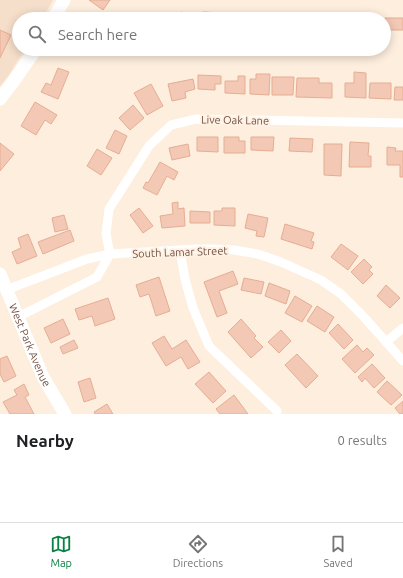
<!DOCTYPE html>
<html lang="en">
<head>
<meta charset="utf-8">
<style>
	:root { --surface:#fff; --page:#f2f2f2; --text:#202124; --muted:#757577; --line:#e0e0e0; --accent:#0b8043 }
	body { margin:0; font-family:Ubuntu,sans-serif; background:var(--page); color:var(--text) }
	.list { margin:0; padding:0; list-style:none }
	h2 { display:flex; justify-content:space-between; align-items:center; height:52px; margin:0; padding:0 16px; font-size:17px }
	h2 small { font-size:13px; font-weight:400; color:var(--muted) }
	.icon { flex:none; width:22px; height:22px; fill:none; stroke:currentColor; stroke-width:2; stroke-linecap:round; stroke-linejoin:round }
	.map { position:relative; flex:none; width:403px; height:414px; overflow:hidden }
	.search { position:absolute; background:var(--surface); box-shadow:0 2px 10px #0003; left:12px; right:12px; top:12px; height:44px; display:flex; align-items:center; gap:10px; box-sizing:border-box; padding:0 14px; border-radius:22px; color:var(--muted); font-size:15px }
	.sheet { height:108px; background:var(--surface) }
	nav { display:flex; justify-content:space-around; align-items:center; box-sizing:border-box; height:56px; border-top:1px solid var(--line); background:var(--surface); font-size:11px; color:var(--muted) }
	nav a { display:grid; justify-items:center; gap:2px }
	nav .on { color:var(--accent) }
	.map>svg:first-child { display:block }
	.residential { fill:#f5dfcb }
	.building { fill:#f3c8b4; stroke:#e6ad94 }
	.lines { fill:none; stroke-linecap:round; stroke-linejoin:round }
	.street { stroke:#fff; stroke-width:9 }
	.secondary { stroke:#fff; stroke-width:13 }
	.labels { text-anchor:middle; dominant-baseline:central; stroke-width:4; stroke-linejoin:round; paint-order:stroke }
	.street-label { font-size:11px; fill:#735245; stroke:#fff2e4 }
</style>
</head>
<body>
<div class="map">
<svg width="403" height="414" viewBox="0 0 403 414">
	<rect width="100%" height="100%" fill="#fdeedd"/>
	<!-- residential -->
	<path class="residential" d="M0,0H53L42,19H19V49H25L8,76L0,86Z"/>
	<!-- building -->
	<g class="building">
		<path d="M89,0H110L103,10Z"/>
		<path d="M181,12L188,14L186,19H178Z"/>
		<path d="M203,12L223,13V19H203Z"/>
		<path d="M233,13L254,14V19H232Z"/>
		<rect x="263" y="15" width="21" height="4"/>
		<path d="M294,15L315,16L314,19H294Z"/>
		<path d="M325,16L345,17V19H325Z"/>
		<rect x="357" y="16" width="16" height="3"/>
		<path d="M385,18H403V30H384Z"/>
		<path d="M0,30L11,35L0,58Z"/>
		<path d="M58,68L69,72L58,99L41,92L46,83L51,85Z"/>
		<path d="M354,72L366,73V98L345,97V83H354Z"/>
		<path d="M256,74H270L269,95L250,94V79H256Z"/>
		<path d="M198,75L221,76V84H215V90L198,89Z"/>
		<path d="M238,76H245V94L225,93V81H238Z"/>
		<path d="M272,77H294L293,95H272Z"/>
		<path d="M297,78H319V83H332V98L296,97Z"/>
		<path d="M193,79L195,89L185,92L186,98L172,101L168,84Z"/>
		<path d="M370,83H391V99L369,98Z"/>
		<path d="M151,84L163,106L147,115L134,93Z"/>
		<path d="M395,87H403V100H394Z"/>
		<path d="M35,102L57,115L51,124L45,120L36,135L21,126Z"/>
		<path d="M133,105L144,118L130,130L119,118Z"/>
		<path d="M115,130L127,136L119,154L106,148Z"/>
		<path d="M197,137H218V152L197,151Z"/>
		<path d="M224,137H239V141H245V153H224Z"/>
		<path d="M251,137H274L273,151L251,150Z"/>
		<path d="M290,138L313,139L312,152L289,151Z"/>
		<path d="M350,142L369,143L368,156H371V167H349Z"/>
		<path d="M0,143L14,154L0,171Z"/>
		<path d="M188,144L190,156L172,160L169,148Z"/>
		<path d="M324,144H342L341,176L324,175Z"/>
		<path d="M387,147L396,148L395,151H403V177H400V165H387Z"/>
		<path d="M97,149L112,158L101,175L87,166Z"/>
		<path d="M160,162L178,172L174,180L167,176L157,195L143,188L146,182L148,183Z"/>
		<path d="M178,202V209L184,208L185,226L162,228L160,216L173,214L172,203Z"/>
		<path d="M139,208L153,226L143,233L130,215Z"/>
		<path d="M222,208H235V226L214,225V211H222Z"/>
		<path d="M190,211L210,212V223H190Z"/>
		<path d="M248,214L268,218L264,237L256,236L257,231L245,228Z"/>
		<path d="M64,215L68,229L55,232L52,218Z"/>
		<path d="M285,224L314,233L311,241L314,242L312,249L281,239Z"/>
		<path d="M70,230L74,241L43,254L38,242Z"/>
		<path d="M28,234L37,256L17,264L12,252L21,248L18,238Z"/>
		<path d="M341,244L358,256L348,270L331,257Z"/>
		<path d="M364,259L372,267L369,270L373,274L363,284L351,272Z"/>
		<path d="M233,271L238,284L219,291L227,313L217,317L204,282Z"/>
		<path d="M159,277L170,311L156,316L149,294L140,297L136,285Z"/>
		<path d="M244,278L264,282L261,294L241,290Z"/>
		<path d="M269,283L290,291L286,304L265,296Z"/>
		<path d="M386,285L400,298L390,308L377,296Z"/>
		<path d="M295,296L312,306L302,322L285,313Z"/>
		<path d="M108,298L115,319L95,326L92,316L79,320L75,309Z"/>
		<path d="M317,306L334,317L325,332L307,321Z"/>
		<path d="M63,319L70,334L51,343L44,328Z"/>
		<path d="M241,319L256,336L254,338L263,347L251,358L228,332Z"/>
		<path d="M338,324L353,340L344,349L329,333Z"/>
		<path d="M281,330L291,341L279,353L268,342Z"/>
		<path d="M164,336L172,349L186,340L200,362L188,369L181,357L166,366L152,343Z"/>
		<path d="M74,340L78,348L63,354L60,347Z"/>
		<path d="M357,345L363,352L367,348L374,355L355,373L342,359Z"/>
		<path d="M297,354L318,376L306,388L285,365Z"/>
		<path d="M7,356L16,376L4,382L0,374V359Z"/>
		<path d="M372,364L385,378L374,388L365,378L362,382L358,377Z"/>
		<path d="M209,372L226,391L213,403L195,384Z"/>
		<path d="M90,378L96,398L84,402L78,382Z"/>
		<path d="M387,381L402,395L391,405L377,392Z"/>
		<path d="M24,384L29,395L25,397L34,414H10L3,402L17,395L14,390Z"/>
		<path d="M234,395L248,414H220L216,409Z"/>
		<path d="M403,401V414H400L395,408Z"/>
		<path d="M107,404L113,414H95L94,412Z"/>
	</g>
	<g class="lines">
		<!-- street -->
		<g class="street">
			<path d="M180,250L185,279L193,308L209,346L277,411"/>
			<path d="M110,254L106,234L109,209L149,146L171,125L196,119L403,123"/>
			<path d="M6,290L87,259L110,254L195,249H214L234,250L258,254L281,262L321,280L341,294L363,316L403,361"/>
			<path d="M18,317L97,277L110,254"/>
			<path d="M386,342L403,328"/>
		</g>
		<!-- secondary -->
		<g class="secondary">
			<path d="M53,19L64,0"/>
			<path d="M0,99L13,82L36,49"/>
			<path id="s1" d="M0,274L43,377L65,414"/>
		</g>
	</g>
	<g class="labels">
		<!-- street labels -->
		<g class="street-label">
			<text transform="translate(235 120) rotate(1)">Live Oak Lane</text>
			<text transform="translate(180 252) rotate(-2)">South Lamar Street</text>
			<text stroke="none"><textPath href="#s1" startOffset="77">West Park Avenue</textPath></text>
		</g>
	</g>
</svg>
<div class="search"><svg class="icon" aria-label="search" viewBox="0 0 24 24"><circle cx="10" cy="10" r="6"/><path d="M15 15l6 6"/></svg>Search here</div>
</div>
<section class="sheet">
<h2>Nearby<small>0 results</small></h2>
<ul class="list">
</ul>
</section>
<nav>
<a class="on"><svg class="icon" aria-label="map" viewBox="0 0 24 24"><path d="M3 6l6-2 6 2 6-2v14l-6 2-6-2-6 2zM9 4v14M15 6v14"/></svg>Map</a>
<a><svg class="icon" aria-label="directions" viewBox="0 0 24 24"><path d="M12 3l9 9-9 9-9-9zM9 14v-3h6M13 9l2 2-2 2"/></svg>Directions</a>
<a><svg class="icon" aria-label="saved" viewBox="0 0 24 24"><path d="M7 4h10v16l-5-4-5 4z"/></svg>Saved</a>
</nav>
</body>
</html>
